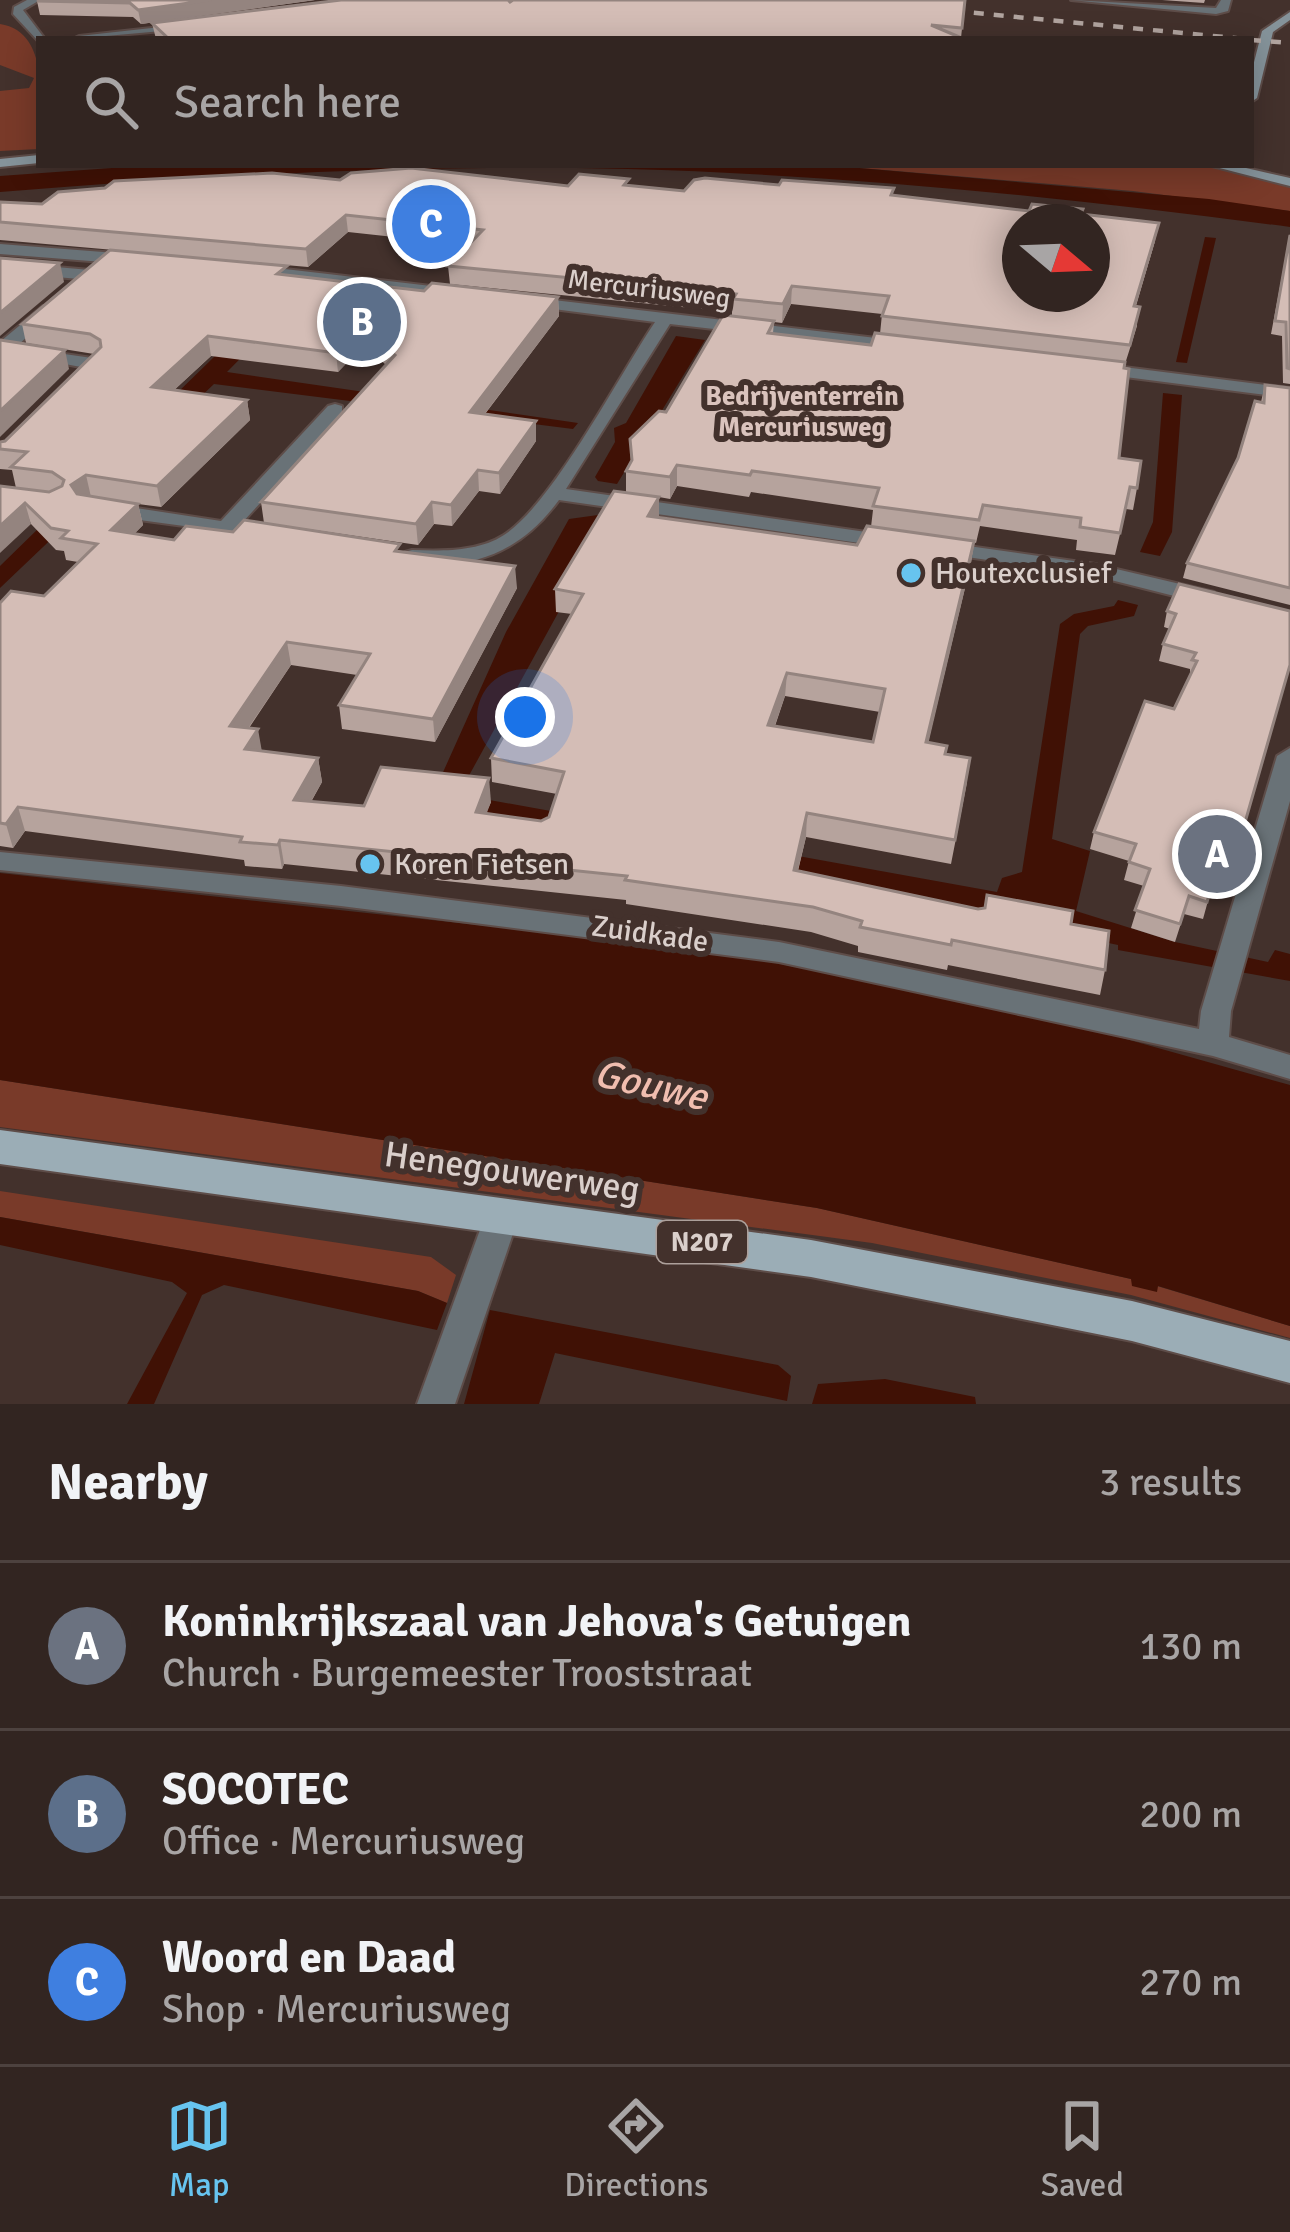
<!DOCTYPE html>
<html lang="en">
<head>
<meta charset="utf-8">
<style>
	:root { --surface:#322521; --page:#3d312e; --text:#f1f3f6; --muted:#a8a5a5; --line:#4d423f; --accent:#67c4ef }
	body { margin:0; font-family:Signika,sans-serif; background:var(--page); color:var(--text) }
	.compass { position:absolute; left:1002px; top:204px; width:108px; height:108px; border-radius:50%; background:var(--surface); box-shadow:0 6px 30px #0003; rotate:109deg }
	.you { position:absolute; left:525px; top:717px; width:42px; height:42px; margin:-30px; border:9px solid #fff; border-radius:50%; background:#1a73e8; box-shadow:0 0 0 18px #1a73e833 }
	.badge { display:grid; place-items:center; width:78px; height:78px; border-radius:50%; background:var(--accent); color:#fff; font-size:39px; font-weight:700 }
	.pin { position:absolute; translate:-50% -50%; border:6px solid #fff; box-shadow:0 3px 12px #0006 }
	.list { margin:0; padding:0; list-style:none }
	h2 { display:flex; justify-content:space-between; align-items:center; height:156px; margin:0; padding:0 48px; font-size:51px }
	h2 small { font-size:39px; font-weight:400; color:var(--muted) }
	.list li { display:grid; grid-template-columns:78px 1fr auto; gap:36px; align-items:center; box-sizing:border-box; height:168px; padding:0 48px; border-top:3px solid var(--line) }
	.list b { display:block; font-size:45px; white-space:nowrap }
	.list p { margin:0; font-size:39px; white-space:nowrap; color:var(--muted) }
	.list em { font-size:39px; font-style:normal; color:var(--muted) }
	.icon { flex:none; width:66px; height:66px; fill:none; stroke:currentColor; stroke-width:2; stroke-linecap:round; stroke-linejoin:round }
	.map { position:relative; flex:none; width:1290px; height:1404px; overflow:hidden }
	.search { position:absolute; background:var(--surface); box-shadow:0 6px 30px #0003; left:36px; right:36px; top:36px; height:132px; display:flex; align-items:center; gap:30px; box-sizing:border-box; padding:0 42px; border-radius:0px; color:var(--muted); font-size:45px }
	.sheet { height:660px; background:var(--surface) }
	nav { display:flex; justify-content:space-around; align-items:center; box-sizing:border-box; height:168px; border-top:3px solid var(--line); background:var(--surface); font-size:33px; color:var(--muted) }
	nav a { display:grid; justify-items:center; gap:6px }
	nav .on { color:var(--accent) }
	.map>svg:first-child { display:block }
	.green { fill:#793a29 }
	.water { fill:#401105 }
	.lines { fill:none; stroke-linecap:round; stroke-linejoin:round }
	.street-casing { stroke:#5e4d49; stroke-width:4 }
	.secondary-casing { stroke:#5e4d49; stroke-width:4 }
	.primary-casing { stroke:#5e4d49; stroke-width:4 }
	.street { fill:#697277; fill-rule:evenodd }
	.secondary { fill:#85939a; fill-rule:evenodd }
	.primary { fill:#9badb6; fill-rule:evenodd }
	.rail { stroke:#b2a5a0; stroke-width:4.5; stroke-dasharray:10 10; stroke-linecap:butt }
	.wall { fill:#b6a39d; fill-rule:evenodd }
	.shaded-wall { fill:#94847f }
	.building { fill:#d4bdb6; stroke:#94847f; stroke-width:3; fill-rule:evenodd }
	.poi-dot { fill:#67c4ef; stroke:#43312c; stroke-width:4.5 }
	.labels { text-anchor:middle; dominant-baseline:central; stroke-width:12; stroke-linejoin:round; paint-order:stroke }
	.far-street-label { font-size:27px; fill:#dacfcb; stroke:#43312c }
	.far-neighbourhood-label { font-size:27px; font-weight:bold; fill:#dac3bd; stroke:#43312c }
	.shield { fill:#43312c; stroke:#ada09b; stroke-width:3 }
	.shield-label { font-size:27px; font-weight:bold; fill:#dacfcb }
	.poi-label { font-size:30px; fill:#dacfcb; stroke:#43312c; text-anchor:start }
	.street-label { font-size:30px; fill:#dacfcb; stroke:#43312c }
	.near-street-label { font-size:36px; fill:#dacfcb; stroke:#43312c }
	.near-water-label { font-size:39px; font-style:italic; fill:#f0bdaf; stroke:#43312c }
</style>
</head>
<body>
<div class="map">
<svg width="1290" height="1404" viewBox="0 0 1290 1404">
	<rect width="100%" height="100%" fill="#43312c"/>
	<!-- green -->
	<g class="green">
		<path d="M0,24C53,32 39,110 39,149L0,151V91L29,88L34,78L0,65Z"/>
		<path d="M825,165H1204L1290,184V211L1133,191Z"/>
		<path d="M0,1080L817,1208L1131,1279L1157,1291V1286L1290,1326V1338L1131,1295L872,1243L0,1127Z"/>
		<path d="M0,1191L431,1257L456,1275L447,1303L418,1291L0,1217Z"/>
	</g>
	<!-- water -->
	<g class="water">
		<path d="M154,165H825L1209,199L1290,211V227C1071,198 849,175 628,169C418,164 209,175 0,192V176Z"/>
		<path d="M1205,237L1216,238L1187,363L1176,362Z"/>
		<path d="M302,296L227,372L578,423L573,429L214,384L0,588V566L215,356Z"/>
		<path d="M676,336L705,340L617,484L598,481L595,477L615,442L614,428L626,423Z"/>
		<path d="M1163,393L1182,395L1172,532L1160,556L1140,552L1153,522Z"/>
		<path d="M598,515L609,520L466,781L473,797L997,892L1002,878L1022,872L1060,624L1074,614L1114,606L1118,600L1138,605L1134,616L1088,626L1080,634L1052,839L1090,851L1076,911L1175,942L1268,962L1275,950L1290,954V981L1118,950V945L1047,930L422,819L506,632L569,519Z"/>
		<path d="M0,873L716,951L1051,1018L1290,1085V1326L1158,1286L1157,1292L1132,1286L1131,1279L817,1208L0,1080Z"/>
		<path d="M0,1217L418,1291L447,1303L437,1330L224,1285L202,1295L154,1404H127L187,1293L172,1282L0,1245Z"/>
		<path d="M490,1310L778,1365L791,1376L787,1401L555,1353L539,1404H464Z"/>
		<path d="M885,1379L975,1397L976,1404H812L818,1384Z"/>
	</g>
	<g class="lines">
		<defs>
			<g id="street">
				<path d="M27,0H40L23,10L45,39L39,42L13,14L14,7Z"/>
				<path d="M1071,0L1216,8L1221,0H1231L1228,11L1216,14Z"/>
				<path d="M188,24L184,29L73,39L79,36Z"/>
				<path d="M0,244L129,254L137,259L129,264L0,254Z"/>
				<path d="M0,262L90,270L98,275L90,280L0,272Z"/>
				<path d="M259,266L457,289L465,294L457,299L253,274L251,271Z"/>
				<path d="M528,297L910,342V350L904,351L670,324L566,489L894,536L904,542L894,548L559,500C521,552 469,574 405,560L401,556L405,552L412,550C442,551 478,552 504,535C553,503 618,377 655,322L522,305V299Z"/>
				<path d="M43,306L57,309L16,347L99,359L102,363L87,383H75L72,379L81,367L0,352L1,341Z"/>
				<path d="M1100,364L1290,388V398L1094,373L1091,369Z"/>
				<path d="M335,404L342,406V414L241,524L272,530L275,534L272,538L110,516L100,510L110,504L221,521L328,406Z"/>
				<path d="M940,542L1095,564L1214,592L1217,597L1206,604L1095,576L933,552L929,548L933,544Z"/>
				<path d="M1290,748V801L1231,1011L1229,1037L1290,1055V1079L1213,1056L779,962L341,906L0,870V852L341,886L779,942L1199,1029L1201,1011L1277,756Z"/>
				<path d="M502,1202L514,1206L519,1216L455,1404H417L485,1216L490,1206Z"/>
			</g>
			<g id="secondary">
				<path d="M1290,12V20L1273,32L1257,98L1251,102V74L1262,31Z"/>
				<path d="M39,155V163L0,167V159Z"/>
				<path d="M1208,165H1233L1290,178V186Z"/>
			</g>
			<path id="primary" d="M0,1130L811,1240L1132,1301L1290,1341V1383L1132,1341L811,1277L0,1164Z"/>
		</defs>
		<!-- street casing -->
		<use href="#street" class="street-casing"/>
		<!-- secondary casing -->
		<use href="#secondary" class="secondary-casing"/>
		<!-- primary casing -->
		<use href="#primary" class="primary-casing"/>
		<!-- street -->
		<use href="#street" class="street"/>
		<!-- secondary -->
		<use href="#secondary" class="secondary"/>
		<!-- primary -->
		<use href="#primary" class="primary"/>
		<!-- rail -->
		<g class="rail">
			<path d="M934,9L1245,39"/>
			<path d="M1251,40L1290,43"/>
		</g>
	</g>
	<!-- wall -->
	<g class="wall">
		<path d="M40,0H315L141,24L133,17L40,15L37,1Z"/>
		<path d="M965,0L961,38L964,39H156L152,23L510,2Z"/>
		<path d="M1162,0H1205L1204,3Z"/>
		<path d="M340,180L568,186H629L684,191L893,196L1029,211L1082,214L1155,241L1136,306L1137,326L1125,364L1119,458L1137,488L1133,510L1126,509L1115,555L1076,550L1077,540L980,526L976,543L974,542L971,563L928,742L945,754L967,782L951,864L806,837L798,871L978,909L1071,924L1105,970L1100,995L948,965L947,970L858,952V946L811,932L626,904V900L284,864L282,869L245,866L244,860L25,831L13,848L0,846V603L44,596L78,562L66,560L64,551L56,550L31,524L16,488L12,470L0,469V442L5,441L94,354L26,343L22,324L288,275L424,291L558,297L559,316L485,414L536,441L500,494L479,491L452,526L434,524L418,545L266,523L401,552L517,588L435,742L342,729L339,705L357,675L291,665L249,728L261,751L318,758L322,782L311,802L364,806L491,802L486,813L541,821L549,817L557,794L492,782L491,758L572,614L556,612L555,589L626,493V471L631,463L630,439L666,412L732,316V312L450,284L448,266L468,245L348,232L308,267L0,240V202L42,204ZM791,304L882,314L880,334L871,345L773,333L774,322L782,323ZM364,345L386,365L261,502L264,523L233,532L174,540L134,534L143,525L138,504L161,507L250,420L247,400L174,390L211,356L338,372ZM677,486L749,497L751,492L873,510L871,527L857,545L659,517V497L670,499ZM785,696L880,712L873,742L775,726Z"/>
		<path d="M1290,234V384L1283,383L1282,336L1271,334Z"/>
		<path d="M1265,385L1290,388V605L1183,578L1187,563L1238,458L1261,402Z"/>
		<path d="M1167,611H1290L1233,865L1224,882L1214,879L1203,919L1184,914L1175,942L1131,928L1144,886L1124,880L1129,861L1090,849L1094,832L1174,709L1190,677V669L1159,661L1163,644L1170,629L1164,627Z"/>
	</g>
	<!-- shaded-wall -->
	<g class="shaded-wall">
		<path d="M211,0H315L141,24L138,10Z"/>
		<path d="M346,215L348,232L308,267L306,249Z"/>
		<path d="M1159,223L1155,241L1130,325L1134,306Z"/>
		<path d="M60,263L64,282L0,336V313Z"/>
		<path d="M792,286L791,304L782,323L783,304Z"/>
		<path d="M558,297L559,316L471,432L470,412Z"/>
		<path d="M362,326L364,345L338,372L336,353Z"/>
		<path d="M208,336L211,356L156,407L152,387Z"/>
		<path d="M65,350L69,369L0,437V411Z"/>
		<path d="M247,400L250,420L161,507L157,486Z"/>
		<path d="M536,421V441L500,494L499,473Z"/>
		<path d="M677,465V486L670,499V477Z"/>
		<path d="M478,470L479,491L452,526L451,505Z"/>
		<path d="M86,475L91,497L76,506L71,485Z"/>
		<path d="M659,497V519L648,516Z"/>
		<path d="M432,502L434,524L418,545L416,524Z"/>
		<path d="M25,503L31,524L0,553V526Z"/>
		<path d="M138,504L143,525L116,552L111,530Z"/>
		<path d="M974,541L971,563L923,766L926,742Z"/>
		<path d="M515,566L517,588L435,742L433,719Z"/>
		<path d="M287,642L291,665L234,749L230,726Z"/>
		<path d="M787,673L785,696L767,748L768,725Z"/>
		<path d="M258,729L262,752L245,749Z"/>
		<path d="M318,758L322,782L298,824L294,800Z"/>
		<path d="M489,778L491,802L478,836L476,812Z"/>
		<path d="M18,807L25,831L13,848L6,824Z"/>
		<path d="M807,813L806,837L792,894L794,870Z"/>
		<path d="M280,840L284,864L282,869L278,845Z"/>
		<path d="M1238,847L1233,865L1224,882L1229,864Z"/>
	</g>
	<!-- building -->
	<g class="building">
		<path d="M40,0H211L138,10L130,3L37,1Z"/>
		<path d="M341,0H508L510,2L513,0H965L962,28L931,25L964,39H169L152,23Z"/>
		<path d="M411,168L568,186L579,174L629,179L624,185L684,191L694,180L705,178L779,185L782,180L894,188L891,195L1029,211L1032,204L1083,209L1081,214L1159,223L1134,306L1140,307L1130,345L882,316L889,296L792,286L783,304L733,299L736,294L448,266L483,230L346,215L306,249L0,222V202L42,204L58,192L105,188L114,181L272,173L340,180L351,173ZM1020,222H1092V294H1020Z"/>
		<path d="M1290,235V369L1287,368L1286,322L1275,321Z"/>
		<path d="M110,250L287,266L277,274L424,291L432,283L558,297L470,412L536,421L499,473L478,470L451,505L432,502L416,524L261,502L395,355L362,326L336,353L208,336L152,387L247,400L157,486L86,475L71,485L77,494L138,504L111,530L174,540L186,526L233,532L244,520L400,544L395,551L515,566L433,719L339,705L370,654L287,642L230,726L258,729L245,749L318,758L294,800L364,806L381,767L489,778L476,812L541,821L549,817L564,772L491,758L583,594L555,589L614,491L659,497L648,516L857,545L867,526L974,541L926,742L947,746L945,754L970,758L955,840L807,813L794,870L978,909L985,908L987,895L1073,911L1071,924L1109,931L1105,970L952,940L951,945L860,927L862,921L813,907L625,880L627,876L280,840L278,845L240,842L242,837L18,807L6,824L0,823V603L11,591L44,596L97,544L61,538L68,531L51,528L25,503L0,526V486L49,492L62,486L64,480L52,472L11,467L27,452L0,449V442L5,441L101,347L100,340L90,334L22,324ZM787,673L885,689L873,742L768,725Z"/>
		<path d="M0,258L60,263L0,313Z"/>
		<path d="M723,315L774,321L768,333L871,345L875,333L1125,362L1124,368L1129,369L1119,458L1141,461L1137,488L1130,487L1120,533L1080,527L1081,518L983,505L979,520L873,506L879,488L752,471L750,475L677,465L670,477L626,471L632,460L630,439L659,411L666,412Z"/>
		<path d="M0,340L65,350L0,411Z"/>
		<path d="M1265,385L1290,388V588L1187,563L1238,458L1255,401L1264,403Z"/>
		<path d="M1179,584L1290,611V665L1238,847L1229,864L1219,861L1207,902L1189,896L1180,924L1135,910L1150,869L1129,862L1136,844L1094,832L1145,701L1174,709L1197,661L1192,660L1196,653L1163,644L1176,614L1167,611Z"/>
	</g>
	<!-- markers -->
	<g class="poi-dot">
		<circle cx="911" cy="573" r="12"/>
		<circle cx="370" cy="864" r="12"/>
	</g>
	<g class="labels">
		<!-- far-street labels -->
		<g class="far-street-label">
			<text transform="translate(649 289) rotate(7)">Mercuriusweg</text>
		</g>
		<!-- far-neighbourhood labels -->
		<g class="far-neighbourhood-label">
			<text x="802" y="396">Bedrijventerrein<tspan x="802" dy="31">Mercuriusweg</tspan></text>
		</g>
		<!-- shield labels -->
		<rect class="shield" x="657" y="1221" width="90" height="42" rx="9"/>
		<g class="shield-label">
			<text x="702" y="1242">N207</text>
		</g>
		<!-- poi labels -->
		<g class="poi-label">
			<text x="935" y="573">Houtexclusief</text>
			<text x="394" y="864">Koren Fietsen</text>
		</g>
		<!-- street labels -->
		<g class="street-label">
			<text transform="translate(650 934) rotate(8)">Zuidkade</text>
		</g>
		<!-- near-street labels -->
		<g class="near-street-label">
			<text transform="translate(512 1172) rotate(8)">Henegouwerweg</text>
		</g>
		<!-- near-water labels -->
		<g class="near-water-label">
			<text transform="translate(651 1085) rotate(13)">Gouwe</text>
		</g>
	</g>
</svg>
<svg class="compass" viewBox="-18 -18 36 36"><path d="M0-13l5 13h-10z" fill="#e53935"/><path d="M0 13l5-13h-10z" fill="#a8a5a5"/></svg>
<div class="you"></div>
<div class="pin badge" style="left:1217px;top:854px;background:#6b7280">A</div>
<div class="pin badge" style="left:362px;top:322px;background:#5c6f8a">B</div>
<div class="pin badge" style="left:431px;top:224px;background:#3f7fe0">C</div>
<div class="search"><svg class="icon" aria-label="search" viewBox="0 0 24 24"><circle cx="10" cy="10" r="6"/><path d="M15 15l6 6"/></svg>Search here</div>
</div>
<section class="sheet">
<h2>Nearby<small>3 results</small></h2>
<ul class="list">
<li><span class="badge" style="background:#6b7280">A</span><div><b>Koninkrijkszaal van Jehova's Getuigen</b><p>Church · Burgemeester Trooststraat</p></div><em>130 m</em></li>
<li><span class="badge" style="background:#5c6f8a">B</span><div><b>SOCOTEC</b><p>Office · Mercuriusweg</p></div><em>200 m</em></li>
<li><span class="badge" style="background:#3f7fe0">C</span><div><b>Woord en Daad</b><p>Shop · Mercuriusweg</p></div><em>270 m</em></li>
</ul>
</section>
<nav>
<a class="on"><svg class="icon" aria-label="map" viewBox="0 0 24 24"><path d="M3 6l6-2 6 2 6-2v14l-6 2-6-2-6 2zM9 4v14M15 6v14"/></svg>Map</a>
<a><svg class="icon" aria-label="directions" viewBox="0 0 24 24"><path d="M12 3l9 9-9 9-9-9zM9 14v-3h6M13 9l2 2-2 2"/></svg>Directions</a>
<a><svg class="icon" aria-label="saved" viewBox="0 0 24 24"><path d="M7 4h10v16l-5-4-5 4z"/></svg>Saved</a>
</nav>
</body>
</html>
